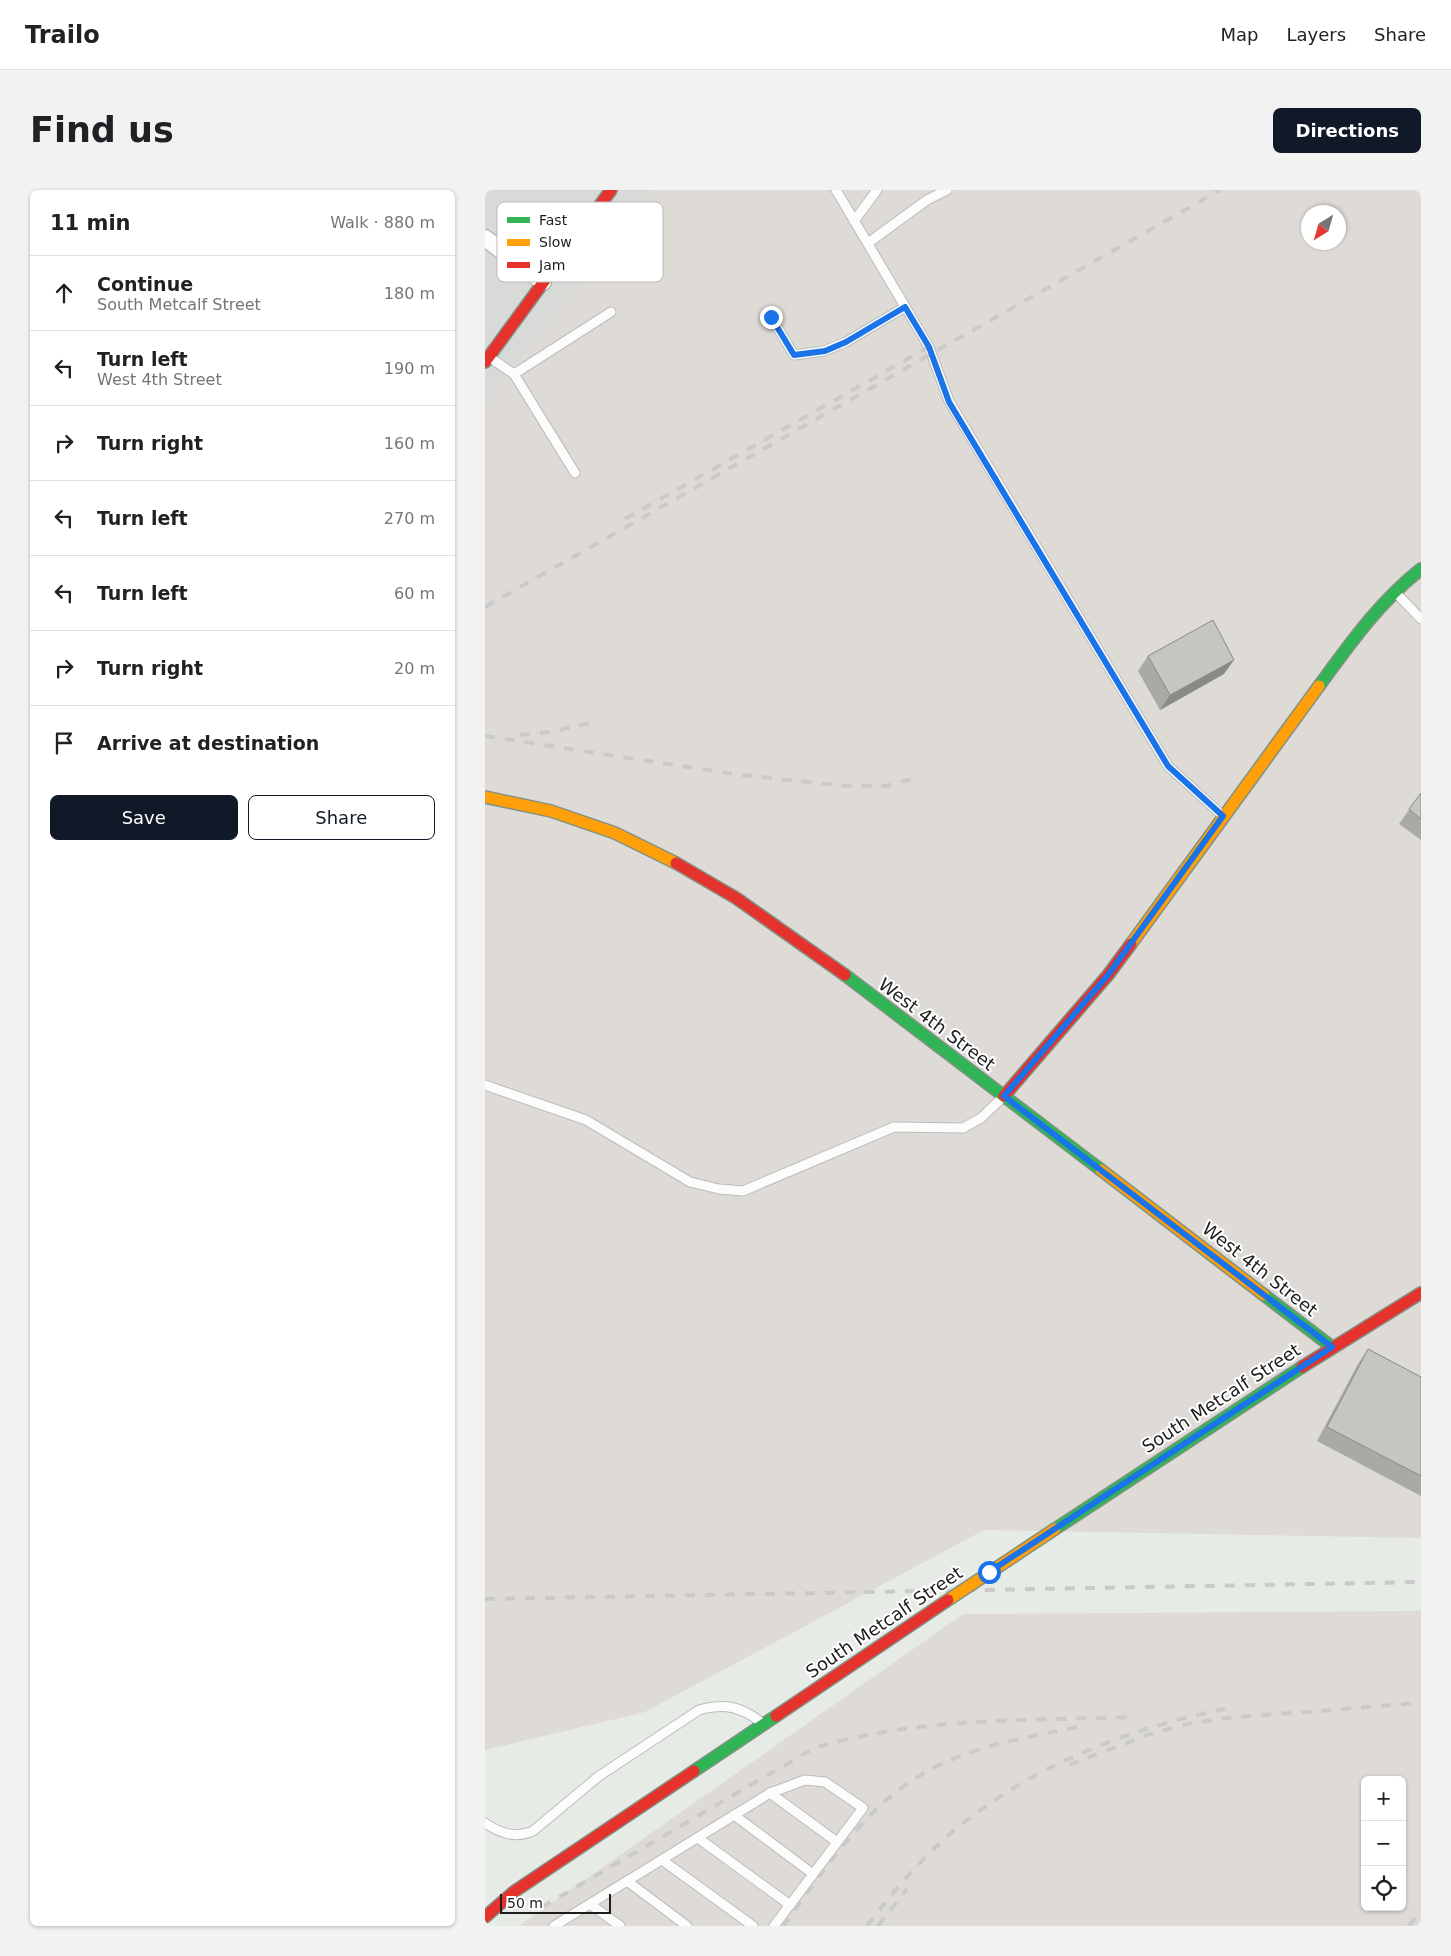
<!DOCTYPE html>
<html lang="en">
<head>
<meta charset="utf-8">
<style>
	:root { --surface:#fff; --page:#f2f2f2; --text:#202124; --muted:#757577; --line:#e0e0e0; --accent:#111827 }
	body { margin:0; font-family:"DejaVu Sans",sans-serif; background:var(--page); color:var(--text) }
	.controls { position:absolute; right:15px; bottom:15px; display:grid; overflow:hidden; border-radius:8px; box-shadow:0 1px 4px #0004 }
	.controls button { width:45px; height:45px; display:grid; place-items:center; padding:0; border:0; border-bottom:1px solid var(--line); background:var(--surface); color:var(--text); font:25px sans-serif }
	.compass { position:absolute; left:816px; top:15px; width:45px; height:45px; border-radius:50%; background:var(--surface); box-shadow:0 1px 4px #0004; rotate:217deg }
	.scale { position:absolute; left:15px; bottom:12px; width:111px; box-sizing:border-box; padding-left:5px; border:2px solid #1d1d1d; border-top:0; font-size:14px; line-height:18px; white-space:nowrap; color:#1d1d1d; -webkit-text-stroke:4px #fff; paint-order:stroke }
	.stop { position:absolute; width:15px; height:15px; margin:-11px; border:4px solid #1a73e8; border-radius:50%; background:#fff }
	.stop.end { background:#1a73e8; border-color:#fff; box-shadow:0 1px 5px #0008 }
	.list { margin:0; padding:0; list-style:none }
	h2 { display:flex; justify-content:space-between; align-items:center; height:65px; margin:0; padding:0 20px; font-size:21px }
	h2 small { font-size:16px; font-weight:400; color:var(--muted) }
	.list li { display:grid; grid-template-columns:32px 1fr auto; gap:15px; align-items:center; box-sizing:border-box; height:75px; padding:0 20px; border-top:1px solid var(--line) }
	.list b { display:block; font-size:19px; white-space:nowrap }
	.list p { margin:0; font-size:16px; white-space:nowrap; color:var(--muted) }
	.list em { font-size:16px; font-style:normal; color:var(--muted) }
	.actions { display:flex; gap:10px; padding:15px 20px }
	.actions a { flex:1; padding:11px 0; border:1px solid var(--accent); border-radius:8px; text-align:center; font-size:18px; color:var(--accent) }
	.actions .main { background:var(--accent); color:#fff }
	.icon { flex:none; width:28px; height:28px; fill:none; stroke:currentColor; stroke-width:2; stroke-linecap:round; stroke-linejoin:round }
	.map { position:relative; flex:none; width:936px; height:1736px; overflow:hidden; border-radius:8px }
	header { display:flex; align-items:center; gap:30px; box-sizing:border-box; height:70px; padding:0 25px; background:var(--surface); border-bottom:1px solid var(--line) }
	header strong { font-size:24px }
	nav { display:flex; gap:28px; margin-inline-start:auto; font-size:18px }
	.intro { display:flex; align-items:center; justify-content:space-between; box-sizing:border-box; height:120px; padding:0 30px }
	h1 { margin:0; font-size:35px }
	.button { padding:12px 22px; border-radius:8px; background:var(--accent); color:#fff; font-size:18px; font-weight:700 }
	main { display:flex; gap:30px; padding:0 30px }
	aside { flex:1; background:var(--surface); border-radius:8px; box-shadow:0 1px 4px #0004 }
	.map>svg:first-child { display:block }
	.residential { fill:#d8dad7 }
	.industrial { fill:#dedad6; fill-rule:evenodd }
	.lines { fill:none; stroke-linecap:round; stroke-linejoin:round }
	.lane-casing { stroke:#bbbdbb; stroke-width:11 }
	.street-casing { stroke:#bbbdbb; stroke-width:19 }
	.fast-casing { stroke:#819284; stroke-width:14 }
	.slow-casing { stroke:#819284; stroke-width:14 }
	.jam-casing { stroke:#819284; stroke-width:14 }
	.lane { stroke:#fbfcfb; stroke-width:9 }
	.street { stroke:#fbfcfb; stroke-width:16 }
	.fast { stroke:#30b455; stroke-width:11 }
	.slow { stroke:#ff9f0a; stroke-width:11 }
	.jam { stroke:#e5322d; stroke-width:11 }
	.rail { stroke:#c9cac9; stroke-width:4; stroke-dasharray:10 10; stroke-linecap:butt }
	.slow-bridge-casing { stroke:#819284; stroke-width:14; stroke-linecap:butt }
	.jam-bridge-casing { stroke:#819284; stroke-width:14; stroke-linecap:butt }
	.slow-bridge { stroke:#ff9f0a; stroke-width:11 }
	.jam-bridge { stroke:#e5322d; stroke-width:11 }
	.wall { fill:#a8aaa6 }
	.shaded-wall { fill:#888b87 }
	.building { fill:#c3c6c1; stroke:#888b87 }
	.route { stroke:#1a73e8; stroke-width:6 }
	.labels { text-anchor:middle; dominant-baseline:central; stroke-width:4; stroke-linejoin:round; paint-order:stroke }
	.street-label { font-size:18px; fill:#1d1d1d; stroke:#fff }
	.key { fill:#fff; stroke:#bbb; stroke-width:1 }
	.key-label { font-size:14px; fill:#1d1d1d }
</style>
</head>
<body>
<header>
<strong>Trailo</strong>
<nav><a>Map</a><a>Layers</a><a>Share</a></nav>
</header>
<div class="intro"><h1>Find us</h1><a class="button">Directions</a></div>
<main>
<aside>
<h2>11 min<small>Walk · 880 m</small></h2>
<ul class="list">
<li><svg class="icon" aria-label="ahead" viewBox="0 0 24 24"><path d="M12 20V5M6 11l6-6 6 6"/></svg><div><b>Continue</b><p>South Metcalf Street</p></div><em>180 m</em></li>
<li><svg class="icon" aria-label="left" viewBox="0 0 24 24"><path d="M17 20v-9H6M10 6l-5 5 5 5"/></svg><div><b>Turn left</b><p>West 4th Street</p></div><em>190 m</em></li>
<li><svg class="icon" aria-label="right" viewBox="0 0 24 24"><path d="M7 20v-9h11M14 6l5 5-5 5"/></svg><div><b>Turn right</b></div><em>160 m</em></li>
<li><svg class="icon" aria-label="left" viewBox="0 0 24 24"><path d="M17 20v-9H6M10 6l-5 5 5 5"/></svg><div><b>Turn left</b></div><em>270 m</em></li>
<li><svg class="icon" aria-label="left" viewBox="0 0 24 24"><path d="M17 20v-9H6M10 6l-5 5 5 5"/></svg><div><b>Turn left</b></div><em>60 m</em></li>
<li><svg class="icon" aria-label="right" viewBox="0 0 24 24"><path d="M7 20v-9h11M14 6l5 5-5 5"/></svg><div><b>Turn right</b></div><em>20 m</em></li>
<li><svg class="icon" aria-label="arrive" viewBox="0 0 24 24"><path d="M6 21V4h12l-3 4 3 4H6"/></svg><div><b>Arrive at destination</b></div></li>
</ul>
<div class="actions"><a class="main">Save</a><a>Share</a></div>
</aside>
<div class="map">
<svg width="936" height="1736" viewBox="0 0 936 1736">
	<rect width="100%" height="100%" fill="#e7ebe6"/>
	<!-- residential -->
	<path class="residential" d="M0,0H169L0,219Z"/>
	<!-- industrial -->
	<g class="industrial">
		<path d="M166,0H936V1348L499,1340L160,1522L0,1560V217ZM824,22H854V52H824Z"/>
		<path d="M936,1421V1736H34L478,1424ZM880,1590H917V1717H880Z"/>
	</g>
	<g class="lines">
		<defs>
			<g id="lane">
				<path d="M351,0L444,157L464,211L683,576L738,626"/>
				<path d="M369,31L392,0"/>
				<path d="M383,53L442,10L462,0"/>
				<path d="M286,127L309,165L339,161L361,152L420,117"/>
				<path d="M4,167L29,184L90,283"/>
				<path d="M29,184L126,122"/>
				<path d="M910,402L936,429"/>
				<path d="M0,895L101,930L205,992L234,999L258,1001L409,937L478,938L496,928L519,906"/>
				<path d="M285,1603L352,1652"/>
				<path d="M249,1625L328,1684"/>
				<path d="M0,1633C15,1643 30,1649 48,1641L114,1586L214,1520C239,1513 256,1516 277,1533"/>
				<path d="M213,1648L305,1715"/>
				<path d="M177,1670L268,1736"/>
				<path d="M142,1691L202,1736"/>
				<path d="M105,1714L135,1736"/>
				<path d="M69,1736L285,1603L320,1590L340,1592L378,1618L289,1736"/>
			</g>
			<path id="street" d="M0,48L58,92"/>
			<g id="fast">
				<path d="M834,496C864,455 895,411 936,379"/>
				<path d="M360,785L616,980"/>
				<path d="M779,1105L847,1157"/>
				<path d="M570,1339L817,1177"/>
				<path d="M209,1581L291,1526"/>
			</g>
			<g id="slow">
				<path d="M0,607L66,621L130,643L191,673"/>
				<path d="M646,754L834,496"/>
				<path d="M616,980L779,1105"/>
			</g>
			<g id="jam">
				<path d="M0,172L126,0"/>
				<path d="M191,673L251,708L360,785"/>
				<path d="M519,906L623,785L646,754"/>
				<path d="M817,1177L936,1103"/>
				<path d="M0,1727L30,1701L209,1581"/>
			</g>
		</defs>
		<!-- lane casing -->
		<use href="#lane" class="lane-casing"/>
		<!-- street casing -->
		<use href="#street" class="street-casing"/>
		<!-- fast casing -->
		<use href="#fast" class="fast-casing"/>
		<!-- slow casing -->
		<use href="#slow" class="slow-casing"/>
		<!-- jam casing -->
		<use href="#jam" class="jam-casing"/>
		<!-- lane -->
		<use href="#lane" class="lane"/>
		<!-- street -->
		<use href="#street" class="street"/>
		<!-- fast -->
		<use href="#fast" class="fast"/>
		<!-- slow -->
		<use href="#slow" class="slow"/>
		<!-- jam -->
		<use href="#jam" class="jam"/>
		<!-- rail -->
		<g class="rail">
			<path d="M140,329L447,155"/>
			<path d="M0,417L735,0"/>
			<path d="M35,545L65,542L105,533"/>
			<path d="M0,546L248,584L361,596H401L431,588"/>
			<path d="M0,1409L936,1392"/>
			<path d="M584,1575L665,1544L703,1534L741,1528L936,1513"/>
			<path d="M57,1717L329,1558C433,1527 539,1531 646,1527"/>
			<path d="M298,1736C339,1681 380,1615 443,1581C488,1556 542,1547 593,1537"/>
			<path d="M382,1736C410,1699 444,1659 481,1631C558,1571 649,1537 744,1518"/>
			<path d="M393,1736L422,1699"/>
			<path d="M924,1736L936,1720"/>
		</g>
		<defs>
			<path id="slow-bridge" d="M463,1410L570,1339"/>
			<path id="jam-bridge" d="M291,1526L463,1410"/>
		</defs>
		<!-- slow-bridge casing -->
		<use href="#slow-bridge" class="slow-bridge-casing"/>
		<!-- jam-bridge casing -->
		<use href="#jam-bridge" class="jam-bridge-casing"/>
		<!-- slow-bridge -->
		<use href="#slow-bridge" class="slow-bridge"/>
		<!-- jam-bridge -->
		<use href="#jam-bridge" class="jam-bridge"/>
	</g>
	<!-- wall -->
	<g class="wall">
		<path d="M663,466L739,484L675,520L653,481Z"/>
		<path d="M936,603V650L914,634Z"/>
		<path d="M883,1159L936,1187V1306L832,1251L873,1174Z"/>
	</g>
	<!-- shaded-wall -->
	<path class="shaded-wall" d="M749,470L739,484L675,520L685,505Z"/>
	<!-- building -->
	<g class="building">
		<path d="M728,430L749,470L685,505L663,466Z"/>
		<path d="M936,603V629L924,619Z"/>
		<path d="M883,1159L936,1187V1286L842,1237Z"/>
	</g>
	<g class="lines">
		<!-- route -->
		<path class="route" d="M286,127L309,165L340,161L361,152L420,117L444,157L464,212L683,576L738,626L623,785L519,906L847,1157L504,1382"/>
	</g>
	<g class="labels">
		<!-- street labels -->
		<g class="street-label">
			<text transform="translate(452 834) rotate(37)">West 4th Street</text>
			<text transform="translate(775 1079) rotate(38)">West 4th Street</text>
			<text transform="translate(736 1208) rotate(-33)">South Metcalf Street</text>
			<text transform="translate(399 1432) rotate(-34)">South Metcalf Street</text>
		</g>
	</g>
	<!-- legend -->
	<rect x="12" y="12" width="166" height="80" rx="8" class="key"/>
	<rect x="22" y="27" width="23" height="6" fill="#30b455"/>
	<rect x="22" y="49" width="23" height="7" fill="#ff9f0a"/>
	<rect x="22" y="72" width="23" height="6" fill="#e5322d"/>
	<g class="key-label">
		<text x="54" y="35">Fast</text>
		<text x="54" y="57">Slow</text>
		<text x="54" y="80">Jam</text>
	</g>
</svg>
<div class="controls">
<button>+</button>
<button>−</button>
<button><svg class="icon" aria-label="locate" viewBox="0 0 24 24"><circle cx="12" cy="12" r="6"/><path d="M12 2v4M12 18v4M2 12h4M18 12h4"/></svg></button>
</div>
<svg class="compass" viewBox="-18 -18 36 36"><path d="M0-13l5 13h-10z" fill="#e53935"/><path d="M0 13l5-13h-10z" fill="#757577"/></svg>
<div class="scale">50 m</div>
<div class="stop" style="left:504px;top:1382px"></div>
<div class="stop end" style="left:286px;top:127px"></div>
</div>
</main>
</body>
</html>
